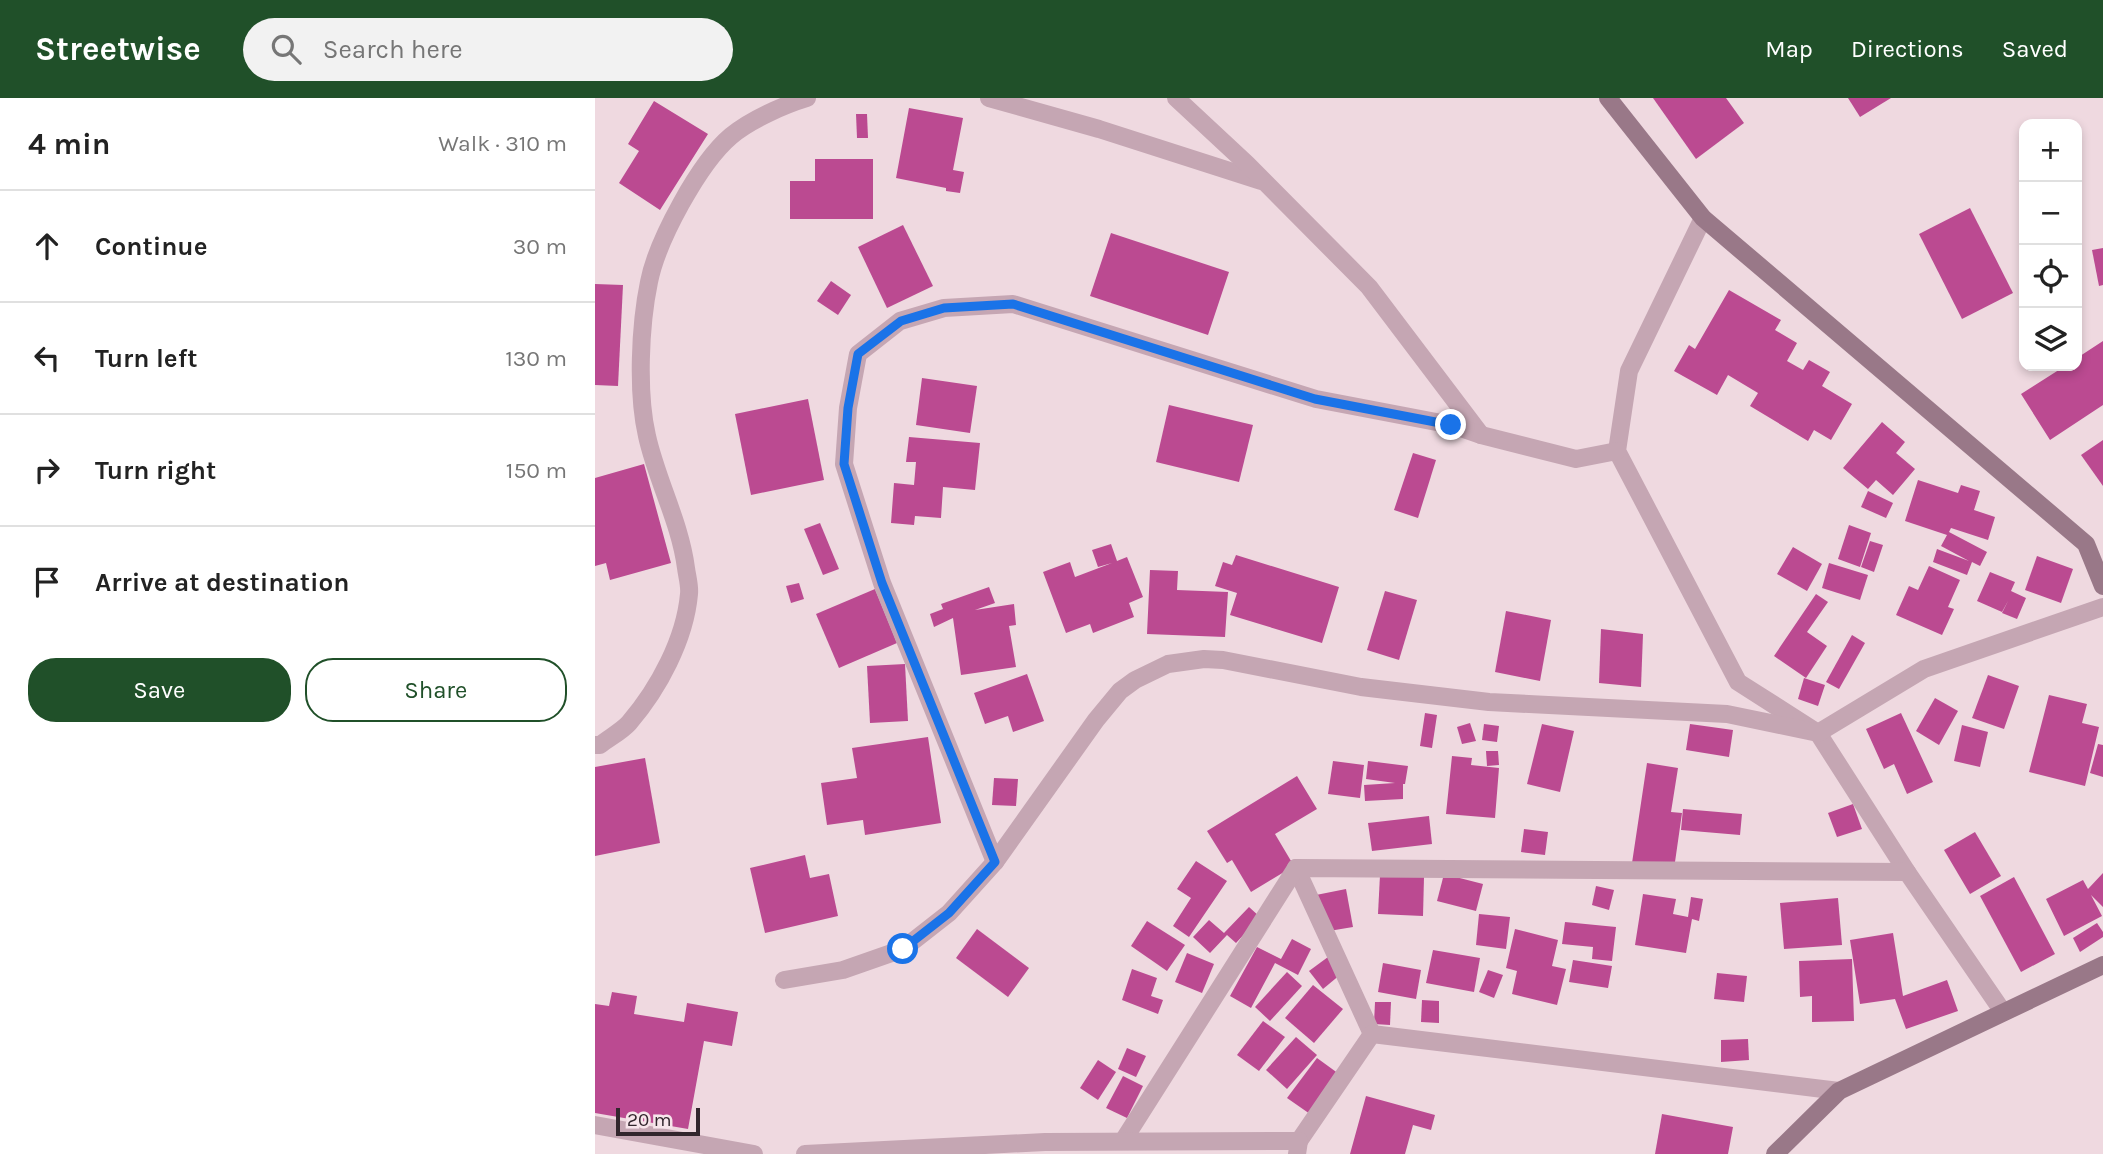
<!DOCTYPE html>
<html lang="en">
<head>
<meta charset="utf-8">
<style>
	:root { --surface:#fff; --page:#f2f2f2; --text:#222; --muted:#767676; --line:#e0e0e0; --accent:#205029 }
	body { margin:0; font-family:Karla,sans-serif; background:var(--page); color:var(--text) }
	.controls { position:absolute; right:21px; top:21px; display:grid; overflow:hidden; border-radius:14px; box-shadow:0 4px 10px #0003 }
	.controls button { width:63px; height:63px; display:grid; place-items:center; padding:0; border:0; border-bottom:2px solid var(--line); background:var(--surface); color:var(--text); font:35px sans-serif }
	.scale { position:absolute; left:21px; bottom:18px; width:84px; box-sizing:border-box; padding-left:7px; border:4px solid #32262d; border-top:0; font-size:19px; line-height:24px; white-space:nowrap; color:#32262d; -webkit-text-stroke:5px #f7e5eb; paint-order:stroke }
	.stop { position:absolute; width:21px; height:21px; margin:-16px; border:5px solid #1a73e8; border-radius:50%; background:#fff }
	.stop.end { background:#1a73e8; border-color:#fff; box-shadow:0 2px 7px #0008 }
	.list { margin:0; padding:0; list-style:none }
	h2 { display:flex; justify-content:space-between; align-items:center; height:91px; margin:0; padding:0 28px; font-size:30px }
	h2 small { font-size:23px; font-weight:400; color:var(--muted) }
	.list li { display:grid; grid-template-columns:46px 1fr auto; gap:21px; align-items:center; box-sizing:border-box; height:112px; padding:0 28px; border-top:2px solid var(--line) }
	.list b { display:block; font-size:26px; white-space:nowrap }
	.list em { font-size:23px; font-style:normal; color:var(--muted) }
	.actions { display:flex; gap:14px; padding:21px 28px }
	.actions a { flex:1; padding:16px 0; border:2px solid var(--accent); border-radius:28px; text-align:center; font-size:24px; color:var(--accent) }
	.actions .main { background:var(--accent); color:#fff }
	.icon { flex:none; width:38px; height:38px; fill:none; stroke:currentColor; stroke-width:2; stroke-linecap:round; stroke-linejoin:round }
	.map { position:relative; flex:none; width:1508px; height:1056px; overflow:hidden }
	header { display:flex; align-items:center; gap:42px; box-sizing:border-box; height:98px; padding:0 35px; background:var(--accent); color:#fff }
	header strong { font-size:33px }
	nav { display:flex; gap:38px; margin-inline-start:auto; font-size:24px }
	.search { width:490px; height:63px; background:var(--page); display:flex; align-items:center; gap:18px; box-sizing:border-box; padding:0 24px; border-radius:38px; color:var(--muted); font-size:26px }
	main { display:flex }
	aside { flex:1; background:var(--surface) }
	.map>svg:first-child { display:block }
	.building { fill:#bb4a91 }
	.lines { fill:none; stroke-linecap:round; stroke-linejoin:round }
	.street { stroke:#c5a6b3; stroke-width:18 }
	.secondary { stroke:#997888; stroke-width:18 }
	.route { stroke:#1a73e8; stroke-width:9 }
</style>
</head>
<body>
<header>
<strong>Streetwise</strong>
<div class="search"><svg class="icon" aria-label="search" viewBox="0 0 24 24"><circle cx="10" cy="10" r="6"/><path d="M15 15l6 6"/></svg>Search here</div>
<nav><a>Map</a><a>Directions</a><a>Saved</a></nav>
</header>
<main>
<aside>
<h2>4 min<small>Walk · 310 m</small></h2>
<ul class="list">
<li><svg class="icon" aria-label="ahead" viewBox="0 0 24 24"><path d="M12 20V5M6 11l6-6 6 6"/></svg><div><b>Continue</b></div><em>30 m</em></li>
<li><svg class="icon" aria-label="left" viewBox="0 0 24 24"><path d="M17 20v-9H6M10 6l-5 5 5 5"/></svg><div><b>Turn left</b></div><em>130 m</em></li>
<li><svg class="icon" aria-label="right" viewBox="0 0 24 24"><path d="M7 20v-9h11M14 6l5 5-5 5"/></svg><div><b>Turn right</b></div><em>150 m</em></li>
<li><svg class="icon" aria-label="arrive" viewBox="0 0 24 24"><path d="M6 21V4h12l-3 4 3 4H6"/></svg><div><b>Arrive at destination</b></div></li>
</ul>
<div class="actions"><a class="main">Save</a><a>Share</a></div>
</aside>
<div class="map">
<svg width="1508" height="1056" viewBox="0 0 1508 1056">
	<rect width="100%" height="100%" fill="#efd9e0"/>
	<!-- building -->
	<g class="building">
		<path d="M1058,0H1131L1149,25L1101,61Z"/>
		<path d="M1253,0H1296L1265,19Z"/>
		<path d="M59,3L113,36L65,112L24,85L44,53L33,46Z"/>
		<path d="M314,10L368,20L358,72L369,74L365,95L351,93V90L301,80Z"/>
		<path d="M261,16H272L273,40H262Z"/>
		<path d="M220,61H278V121H195V83H220Z"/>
		<path d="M1375,110L1418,195L1367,221L1324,136Z"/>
		<path d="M308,127L338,188L292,210L263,149Z"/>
		<path d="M516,135L634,174L613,237L495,198Z"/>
		<path d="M1508,150V187L1504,188L1497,152Z"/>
		<path d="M236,183L256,197L243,217L222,203Z"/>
		<path d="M0,186L28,187L23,288L0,287Z"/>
		<path d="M1134,192L1186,222L1180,232L1202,245L1192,263L1208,272L1214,262L1235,274L1227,288L1257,306L1236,342L1219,332L1213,343L1155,308L1163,295L1133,277L1122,297L1079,273L1094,247L1100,251Z"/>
		<path d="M1508,243V307L1455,342L1426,296L1470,268H1482V260Z"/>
		<path d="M327,280L382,288L375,335L321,327Z"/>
		<path d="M213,301L229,382L156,397L140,316Z"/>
		<path d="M574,307L658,327L644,384L561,364Z"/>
		<path d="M1287,324L1310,344L1301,355L1320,371L1298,397L1281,382L1273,391L1248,370Z"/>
		<path d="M314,339L385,345L380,392L348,389L346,420L320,418L319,427L296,425L299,385L319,387L321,364H311Z"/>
		<path d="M1508,342V388L1486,357Z"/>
		<path d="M818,355L841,362L823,420L799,412Z"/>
		<path d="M49,366L76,465L15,482L11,465L0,468V380Z"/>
		<path d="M1323,382L1363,395L1366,387L1385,393L1379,412L1400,419L1393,442L1356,430L1354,434L1392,454L1385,468L1377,464L1372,477L1338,464L1342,451L1374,463L1346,448L1352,437L1310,423Z"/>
		<path d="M1273,393L1298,405L1291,420L1266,409Z"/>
		<path d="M225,425L244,471L228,477L209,431Z"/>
		<path d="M1254,427L1276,435L1265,469L1243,461Z"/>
		<path d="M1275,443L1288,447L1279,474L1266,469Z"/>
		<path d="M516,446L522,463L532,459L548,499L534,505L539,519L498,535L495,526L471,535L448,474L475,464L480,479L517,465L503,469L497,452Z"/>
		<path d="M1198,449L1227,466L1212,493L1182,476Z"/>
		<path d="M641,457L744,489L727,545L635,517L642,495L620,488L628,464L637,467Z"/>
		<path d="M1442,458L1478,471L1466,505L1430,492Z"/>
		<path d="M1234,465L1273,477L1265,502L1227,490Z"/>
		<path d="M1334,468L1365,482L1353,509L1359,511L1347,537L1301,517L1314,488L1323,492Z"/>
		<path d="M555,472L583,473L582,492L633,494L630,539L552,536Z"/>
		<path d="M1395,474L1420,484L1416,493L1431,500L1422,521L1407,515L1413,503L1407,514L1382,503Z"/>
		<path d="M204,485L209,501L196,505L191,488Z"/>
		<path d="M394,489L400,505L380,512L419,506L421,527L414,528L421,569L366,577L358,520L339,529L335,516L348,511L346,506Z"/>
		<path d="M280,491L302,545L244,570L221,516Z"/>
		<path d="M790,493L822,502L804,562L772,552Z"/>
		<path d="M1221,496L1233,504L1212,534L1232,548L1211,580L1179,558Z"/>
		<path d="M911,513L956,522L945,583L900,574Z"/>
		<path d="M1006,531L1048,536L1046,589L1004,585Z"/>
		<path d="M1257,537L1270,545L1244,591L1231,584Z"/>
		<path d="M310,566L313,623L275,625L272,568Z"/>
		<path d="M432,576L449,623L418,634L413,618L390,626L379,595Z"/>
		<path d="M1393,577L1424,588L1409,631L1377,620Z"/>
		<path d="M1209,580L1230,587L1223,608L1203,601Z"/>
		<path d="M1454,597L1492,606L1487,625L1504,629L1490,688L1434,674Z"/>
		<path d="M1340,600L1363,613L1344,647L1321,633Z"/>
		<path d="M830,615L842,617L837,650L825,648Z"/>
		<path d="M1306,615L1338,684L1312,696L1299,666L1289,671L1271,631Z"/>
		<path d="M875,625L881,643L867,646L862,629Z"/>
		<path d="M889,626L904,628L902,644L887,642Z"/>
		<path d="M947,626L979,633L965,694L932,686Z"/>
		<path d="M1095,626L1138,632L1134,659L1091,652Z"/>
		<path d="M1367,627L1393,634L1385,669L1359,663Z"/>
		<path d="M333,639L346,725L270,737L268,722L232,727L226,685L262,680L257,650Z"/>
		<path d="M1503,646L1508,647V679L1495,675Z"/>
		<path d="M891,653H903L904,667L892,668Z"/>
		<path d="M857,658L877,660L876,667L904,670L900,720L851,716Z"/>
		<path d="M50,660L65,745L0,758V669Z"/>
		<path d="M738,663L769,667L765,700L733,696Z"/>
		<path d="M773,663L813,668L810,686H808V701L770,703L769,687L800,685L771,681Z"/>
		<path d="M1052,665L1083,670L1076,714L1087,715L1079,771L1037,765Z"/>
		<path d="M702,678L722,711L680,736L699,768L656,794L637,762L632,765L612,733Z"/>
		<path d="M399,680L423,681L421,708L397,707Z"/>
		<path d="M1258,706L1267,731L1242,739L1233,715Z"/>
		<path d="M1088,711L1147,716L1145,737L1086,732Z"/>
		<path d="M834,718L837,746L777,753L773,725Z"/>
		<path d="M929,731L953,734L950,757L926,754Z"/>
		<path d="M1380,734L1406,778L1375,796L1349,752Z"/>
		<path d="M210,757L215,780L234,776L243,818L170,835L155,770Z"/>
		<path d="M601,763L632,783L594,839L578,828L596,800L582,791Z"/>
		<path d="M1508,775V809L1496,797L1507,818L1469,838L1451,801L1488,782L1493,791Z"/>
		<path d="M849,776L888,786L881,813L842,803Z"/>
		<path d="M785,777L829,779L828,818L783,816Z"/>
		<path d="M1419,779L1460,856L1426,874L1385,798Z"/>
		<path d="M1001,788L1019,792L1014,812L997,807Z"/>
		<path d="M751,791L758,829L728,834L721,797Z"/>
		<path d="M1048,796L1081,801L1078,816L1093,819L1096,799L1108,801L1104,823L1097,821L1091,855L1040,847Z"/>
		<path d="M1243,800L1247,847L1189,851L1185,805Z"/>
		<path d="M654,809L665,819L641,845L632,837L615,855L598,839L614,822L629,835Z"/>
		<path d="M884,816L915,819L911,851L881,847Z"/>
		<path d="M552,823L590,847L572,873L536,848Z"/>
		<path d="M970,824L1021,829L1017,863L997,861L998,849L967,846Z"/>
		<path d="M1502,825L1508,834V839L1485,854L1478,840Z"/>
		<path d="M382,831L434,870L413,899L361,860Z"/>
		<path d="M920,831L963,842L957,868L971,871L962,907L917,896L922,873L911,870Z"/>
		<path d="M1298,835L1308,898L1352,882L1363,913L1311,931L1300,901L1265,906L1255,842Z"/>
		<path d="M697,841L716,851L703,877L680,865L656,910L635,898L662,849L686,861Z"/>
		<path d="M838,852L885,860L879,894L831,885Z"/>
		<path d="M592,855L619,866L607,895L580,884Z"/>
		<path d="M733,859L746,876L728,891L714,873Z"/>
		<path d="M1257,861L1259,923L1217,924V898L1205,899L1204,863Z"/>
		<path d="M978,862L1017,868L1013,890L974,884Z"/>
		<path d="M788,865L826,872L821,901L783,894Z"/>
		<path d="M537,871L562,880L556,898L568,902L563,916L527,902Z"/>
		<path d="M893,872L908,877L899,900L884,894Z"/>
		<path d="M692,874L707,888L675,923L660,909Z"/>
		<path d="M1122,875L1152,878L1149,904L1119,901Z"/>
		<path d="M718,887L748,911L719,945L690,920Z"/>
		<path d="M17,894L42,898L39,916L89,924L92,905L143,914L137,948L109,943L93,1031L0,1015V906L14,908Z"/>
		<path d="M827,902L844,903V925L826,924Z"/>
		<path d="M780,904H796L795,927L779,926Z"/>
		<path d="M668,923L690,939L664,973L642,957Z"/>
		<path d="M701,939L722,957L692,991L671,972Z"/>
		<path d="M1153,941L1154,962L1126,964V942Z"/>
		<path d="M532,950L551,958L541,979L523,971Z"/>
		<path d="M722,960L744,976L715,1016L692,1000Z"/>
		<path d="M503,962L521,974L503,1002L485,990Z"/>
		<path d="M528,978L548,988L532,1020L511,1010Z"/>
		<path d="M771,998L840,1017L836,1032L818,1027L810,1056H755Z"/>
		<path d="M1067,1016L1138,1029L1133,1056H1060Z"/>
	</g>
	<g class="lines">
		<!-- street -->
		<g class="street">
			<path d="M394,0L504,31L666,83"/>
			<path d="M581,0L652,66L774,189L886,337"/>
			<path d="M1108,120L1034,273L1022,353L1143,584L1223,635L1312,774L1408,914"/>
			<path d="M0,647H5C14,640 27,633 34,625C64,590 90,541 94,496C95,488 92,478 91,470C85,424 62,383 52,338C42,295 45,227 54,184C62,143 104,65 136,38C155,22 189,7 212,0"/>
			<path d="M400,764L287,485L249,366L253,310L263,256L305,223L349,210L418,206L721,301L857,327L886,337L981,361L1022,353"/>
			<path d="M701,770L777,936"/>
			<path d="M189,882L248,872L308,851L354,815L400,764L501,622L525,593L540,582L573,566L609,561L628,562L766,589L894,604L1132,616L1223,635L1329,571L1508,509"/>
			<path d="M0,1027L159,1056"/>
			<path d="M528,1043L701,770L1312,774"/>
			<path d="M704,1043L777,936L1244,993"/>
			<path d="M210,1056L450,1044L704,1043L702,1056"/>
		</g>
		<!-- secondary -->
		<g class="secondary">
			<path d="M1013,0L1108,120L1491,446L1508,488"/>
			<path d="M1180,1056L1244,993L1508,867"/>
		</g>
	</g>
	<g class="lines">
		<!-- route -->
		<path class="route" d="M308,851L354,815L400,764L287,485L249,366L253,310L263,256L306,223L349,210L418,206L720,301L856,327"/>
	</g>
</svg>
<div class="controls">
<button>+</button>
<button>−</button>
<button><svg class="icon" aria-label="locate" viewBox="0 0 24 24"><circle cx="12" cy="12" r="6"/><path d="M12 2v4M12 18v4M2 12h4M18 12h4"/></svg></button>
<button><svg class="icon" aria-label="layers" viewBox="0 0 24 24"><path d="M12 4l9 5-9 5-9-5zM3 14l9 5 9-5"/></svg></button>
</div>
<div class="scale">20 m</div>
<div class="stop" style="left:308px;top:851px"></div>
<div class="stop end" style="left:856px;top:327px"></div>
</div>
</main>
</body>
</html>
